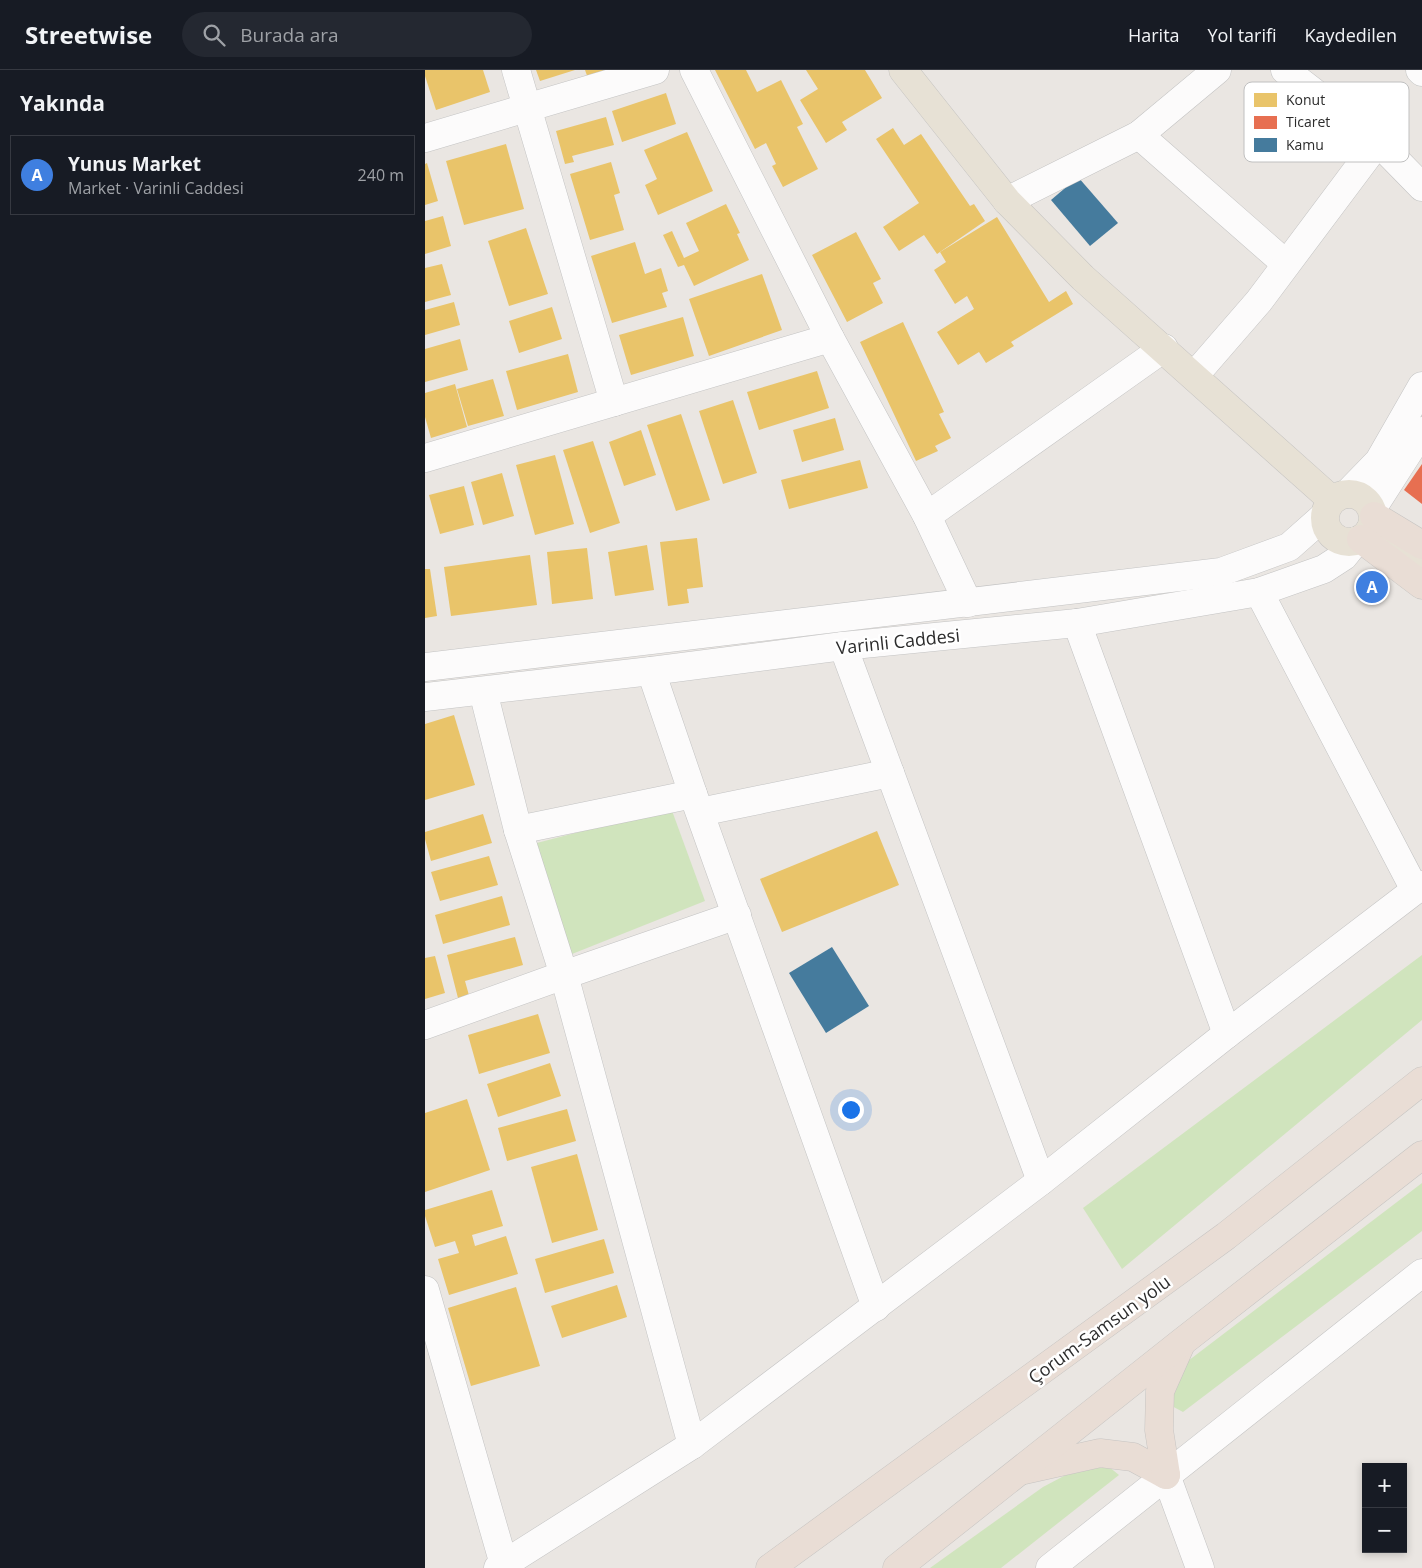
<!DOCTYPE html>
<html lang="tr">
<head>
<meta charset="utf-8">
<style>
	:root { --surface:#171b24; --page:#242831; --text:#f1f3f6; --muted:#9ea1a6; --line:#363941; --accent:#2563eb }
	body { margin:0; font-family:"Open Sans",sans-serif; background:var(--page); color:var(--text) }
	.controls { position:absolute; right:15px; bottom:15px; display:grid; overflow:hidden; border-radius:0px; box-shadow:0 2px 8px #0003 }
	.controls button { width:45px; height:45px; display:grid; place-items:center; padding:0; border:0; border-bottom:1px solid var(--line); background:var(--surface); color:var(--text); font:25px sans-serif }
	.you { position:absolute; left:425px; top:1039px; width:18px; height:18px; margin:-12px; border:4px solid #fff; border-radius:50%; background:#1a73e8; box-shadow:0 0 0 8px #1a73e833 }
	.badge { display:grid; place-items:center; width:32px; height:32px; border-radius:50%; background:var(--accent); color:#fff; font-size:16px; font-weight:700 }
	.pin { position:absolute; translate:-50% -50%; border:2px solid #fff; box-shadow:0 1px 5px #0006 }
	.list { margin:0; padding:0; list-style:none }
	h2 { display:flex; justify-content:space-between; align-items:center; height:65px; margin:0; padding:0 20px; font-size:21px }
	h2 small { font-size:16px; font-weight:400; color:var(--muted) }
	.list li { display:grid; grid-template-columns:32px 1fr auto; gap:15px; align-items:center; box-sizing:border-box; height:80px; margin:0 10px 10px; padding:0 10px; border:1px solid var(--line); border-radius:0px }
	.list b { display:block; font-size:19px; white-space:nowrap }
	.list p { margin:0; font-size:16px; white-space:nowrap; color:var(--muted) }
	.list em { font-size:16px; font-style:normal; color:var(--muted) }
	.icon { flex:none; width:28px; height:28px; fill:none; stroke:currentColor; stroke-width:2; stroke-linecap:round; stroke-linejoin:round }
	.map { position:relative; flex:none; width:997px; height:1498px; overflow:hidden }
	header { display:flex; align-items:center; gap:30px; box-sizing:border-box; height:70px; padding:0 25px; background:var(--surface); border-bottom:1px solid var(--line) }
	header strong { font-size:24px }
	nav { display:flex; gap:28px; margin-inline-start:auto; font-size:18px }
	.search { width:350px; height:45px; background:var(--page); display:flex; align-items:center; gap:12px; box-sizing:border-box; padding:0 18px; border-radius:28px; color:var(--muted); font-size:19px }
	main { display:flex }
	aside { flex:1; background:var(--surface) }
	.map>svg:first-child { display:block }
	.green { fill:#d0e4bd }
	.homes { fill:#e9c46a }
	.shops { fill:#e76f51 }
	.public { fill:#457b9d }
	.lines { fill:none; stroke-linecap:round; stroke-linejoin:round }
	.minor-casing { stroke:#c3c3c3; stroke-width:29 }
	.major-casing { stroke:#c6c4c2; stroke-width:29 }
	.highway-casing { stroke:#c6c4c2; stroke-width:29 }
	.minor { stroke:#fcfbfb; stroke-width:28 }
	.major { stroke:#e7e1d5; stroke-width:28 }
	.highway { stroke:#e9ddd5; stroke-width:28 }
	.labels { text-anchor:middle; dominant-baseline:central; stroke-width:5; stroke-linejoin:round; paint-order:stroke }
	.street-label { font-size:18px; fill:#2c2c2c; stroke:#fff }
	.key { fill:#fff; stroke:#c0c0c0; stroke-width:1 }
	.key-label { font-size:14px; fill:#2c2c2c }
</style>
</head>
<body>
<header>
<strong>Streetwise</strong>
<div class="search"><svg class="icon" aria-label="search" viewBox="0 0 24 24"><circle cx="10" cy="10" r="6"/><path d="M15 15l6 6"/></svg>Burada ara</div>
<nav><a>Harita</a><a>Yol tarifi</a><a>Kaydedilen</a></nav>
</header>
<main>
<aside>
<h2>Yakında<small></small></h2>
<ul class="list">
<li><span class="badge" style="background:#3f7fe0">A</span><div><b>Yunus Market</b><p>Market · Varinli Caddesi</p></div><em>240 m</em></li>
</ul>
</aside>
<div class="map">
<svg width="997" height="1498" viewBox="0 0 997 1498">
	<rect width="100%" height="100%" fill="#eae6e2"/>
	<!-- green -->
	<g class="green">
		<path d="M246,738L280,831L147,884L108,774Z"/>
		<path d="M997,885V950L697,1199L658,1138Z"/>
		<path d="M997,1113V1161L758,1342L745,1335L759,1294Z"/>
		<path d="M673,1388L694,1405L576,1498H505L618,1417Z"/>
	</g>
	<!-- homes -->
	<g class="homes">
		<path d="M0,0H58L65,22L11,40L0,6Z"/>
		<path d="M111,0H150L115,11Z"/>
		<path d="M160,0H182L165,14Z"/>
		<path d="M290,0H321L332,22L356,10L378,54L372,57L393,99L358,117L347,96L351,94L341,73L330,79Z"/>
		<path d="M381,0H440L457,28L417,52L422,60L401,73L375,30L393,19Z"/>
		<path d="M241,23L251,54L197,72L187,41Z"/>
		<path d="M181,47L189,75L147,86L149,92L140,94L131,61Z"/>
		<path d="M468,58L479,75L496,64L545,136L549,134L560,151L512,184L499,165L474,181L458,157L494,133L451,69Z"/>
		<path d="M262,62L288,121L233,145L220,115L232,109L219,80Z"/>
		<path d="M81,74L99,139L39,155L21,91Z"/>
		<path d="M186,92L195,123L189,125L199,160L165,170L145,104Z"/>
		<path d="M2,93L13,131L0,135V94Z"/>
		<path d="M301,134L315,163L312,164L324,190L269,216L259,195L253,197L238,165L247,161L259,188L274,181L261,153Z"/>
		<path d="M18,146L26,176L0,184V151Z"/>
		<path d="M572,147L624,232L641,221L648,234L586,272L589,276L561,293L554,282L533,295L512,262L549,239L542,226L530,234L509,200L521,192L515,182Z"/>
		<path d="M101,158L123,224L84,236L63,171Z"/>
		<path d="M431,162L456,209L448,213L458,233L422,252L387,185Z"/>
		<path d="M210,172L220,204L236,198L243,221L237,223L242,237L187,253L166,186Z"/>
		<path d="M17,194L26,225L0,232V198Z"/>
		<path d="M337,204L357,260L284,286L264,229Z"/>
		<path d="M29,232L35,255L0,265V240Z"/>
		<path d="M127,237L137,269L94,283L84,251Z"/>
		<path d="M258,247L269,286L206,305L194,265Z"/>
		<path d="M478,252L519,342L514,344L526,368L510,376L513,381L491,391L435,272Z"/>
		<path d="M35,269L43,300L0,312V279Z"/>
		<path d="M143,284L153,322L92,340L81,301Z"/>
		<path d="M392,301L404,338L334,360L322,322Z"/>
		<path d="M68,309L79,346L43,356L32,319Z"/>
		<path d="M30,314L42,357L6,368L0,347V323Z"/>
		<path d="M308,330L332,403L298,414L274,341Z"/>
		<path d="M256,344L285,430L251,441L222,355Z"/>
		<path d="M410,348L419,380L377,392L368,360Z"/>
		<path d="M216,360L231,405L199,416L184,372Z"/>
		<path d="M168,371L195,453L165,463L138,380Z"/>
		<path d="M130,385L149,454L110,465L91,395Z"/>
		<path d="M435,390L443,418L364,439L356,410Z"/>
		<path d="M77,403L89,446L58,455L46,412Z"/>
		<path d="M39,416L49,455L15,464L4,425Z"/>
		<path d="M272,468L278,517L262,519L264,533L243,536L235,472Z"/>
		<path d="M222,475L229,520L190,526L183,482Z"/>
		<path d="M162,478L168,529L127,534L122,482Z"/>
		<path d="M105,485L112,535L26,546L19,497Z"/>
		<path d="M0,499H5L12,546L0,548Z"/>
		<path d="M29,645L50,715L0,730V654Z"/>
		<path d="M58,744L67,773L6,791L0,769V762Z"/>
		<path d="M452,761L474,815L357,862L335,809Z"/>
		<path d="M64,786L73,815L15,831L6,802Z"/>
		<path d="M77,826L85,855L18,874L10,845Z"/>
		<path d="M90,867L98,895L40,911L45,929L34,932L22,885Z"/>
		<path d="M10,886L20,923L0,929V888Z"/>
		<path d="M113,944L125,983L54,1004L43,965Z"/>
		<path d="M125,993L136,1026L73,1047L62,1014Z"/>
		<path d="M42,1029L65,1100L0,1122V1043Z"/>
		<path d="M142,1039L151,1071L82,1091L73,1058Z"/>
		<path d="M152,1084L173,1160L127,1173L106,1097Z"/>
		<path d="M67,1120L78,1156L47,1165L50,1176L81,1166L93,1204L24,1225L13,1189L34,1183L30,1171L10,1177L0,1146V1140Z"/>
		<path d="M179,1169L189,1203L120,1223L110,1189Z"/>
		<path d="M192,1215L202,1247L137,1268L126,1236Z"/>
		<path d="M91,1217L115,1296L46,1316L23,1238Z"/>
	</g>
	<!-- shops -->
	<path class="shops" d="M997,394V434L979,420Z"/>
	<!-- public -->
	<g class="public">
		<path d="M653,107L693,153L665,176L626,130Z"/>
		<path d="M407,877L444,936L401,963L364,903Z"/>
	</g>
	<g class="lines">
		<defs>
			<g id="minor">
				<path d="M91,0L189,332"/>
				<path d="M269,0L405,268L502,446L543,533"/>
				<path d="M860,0L953,72L997,117"/>
				<path d="M995,0L997,2"/>
				<path d="M714,65L861,194"/>
				<path d="M0,68L230,0"/>
				<path d="M582,131L714,65L792,0"/>
				<path d="M769,306L834,231L953,72"/>
				<path d="M0,388L405,268"/>
				<path d="M922,424L954,391L997,316"/>
				<path d="M947,439L997,361"/>
				<path d="M502,446L739,278"/>
				<path d="M834,522L990,820"/>
				<path d="M652,553L802,964"/>
				<path d="M418,576L616,1111"/>
				<path d="M0,597L796,502L864,477L899,446"/>
				<path d="M226,601L268,724L451,1237"/>
				<path d="M58,621L93,760L139,905L267,1375"/>
				<path d="M0,627L226,601L418,576L652,553L834,522L899,499L919,486L931,471"/>
				<path d="M275,742L465,703"/>
				<path d="M93,760L268,724"/>
				<path d="M0,955L139,905L312,845"/>
				<path d="M0,1220L80,1498"/>
				<path d="M741,1405L775,1498"/>
				<path d="M73,1498L267,1375L616,1111L802,964L997,815"/>
				<path d="M625,1498L997,1203"/>
			</g>
			<g id="major">
				<path d="M478,0L582,131L658,208L907,430"/>
				<circle cx="924" cy="448" r="24"/>
				<path d="M945,460L997,494"/>
			</g>
			<g id="highway">
				<path d="M949,446L997,475"/>
				<path d="M936,469L997,515"/>
				<path d="M599,1400L675,1383L708,1387L741,1405"/>
				<path d="M741,1405L734,1360L735,1321L755,1276"/>
				<path d="M345,1498L801,1166L997,1011"/>
				<path d="M472,1498L757,1272L997,1085"/>
			</g>
		</defs>
		<!-- minor casing -->
		<use href="#minor" class="minor-casing"/>
		<!-- major casing -->
		<use href="#major" class="major-casing"/>
		<!-- highway casing -->
		<use href="#highway" class="highway-casing"/>
		<!-- minor -->
		<use href="#minor" class="minor"/>
		<!-- major -->
		<use href="#major" class="major"/>
		<!-- highway -->
		<use href="#highway" class="highway"/>
	</g>
	<g class="labels">
		<!-- street labels -->
		<g class="street-label">
			<text transform="translate(473 571) rotate(-6)">Varinli Caddesi</text>
			<text transform="translate(674 1259) rotate(-36)">Çorum-Samsun yolu</text>
		</g>
	</g>
	<!-- legend -->
	<rect x="819" y="12" width="165" height="80" rx="8" class="key"/>
	<rect x="829" y="23" width="23" height="14" fill="#e9c46a"/>
	<rect x="829" y="46" width="23" height="13" fill="#e76f51"/>
	<rect x="829" y="68" width="23" height="14" fill="#457b9d"/>
	<g class="key-label">
		<text x="861" y="35">Konut</text>
		<text x="861" y="57">Ticaret</text>
		<text x="861" y="80">Kamu</text>
	</g>
</svg>
<div class="controls">
<button>+</button>
<button>−</button>
</div>
<div class="you"></div>
<div class="pin badge" style="left:947px;top:517px;background:#3f7fe0">A</div>
</div>
</main>
</body>
</html>
